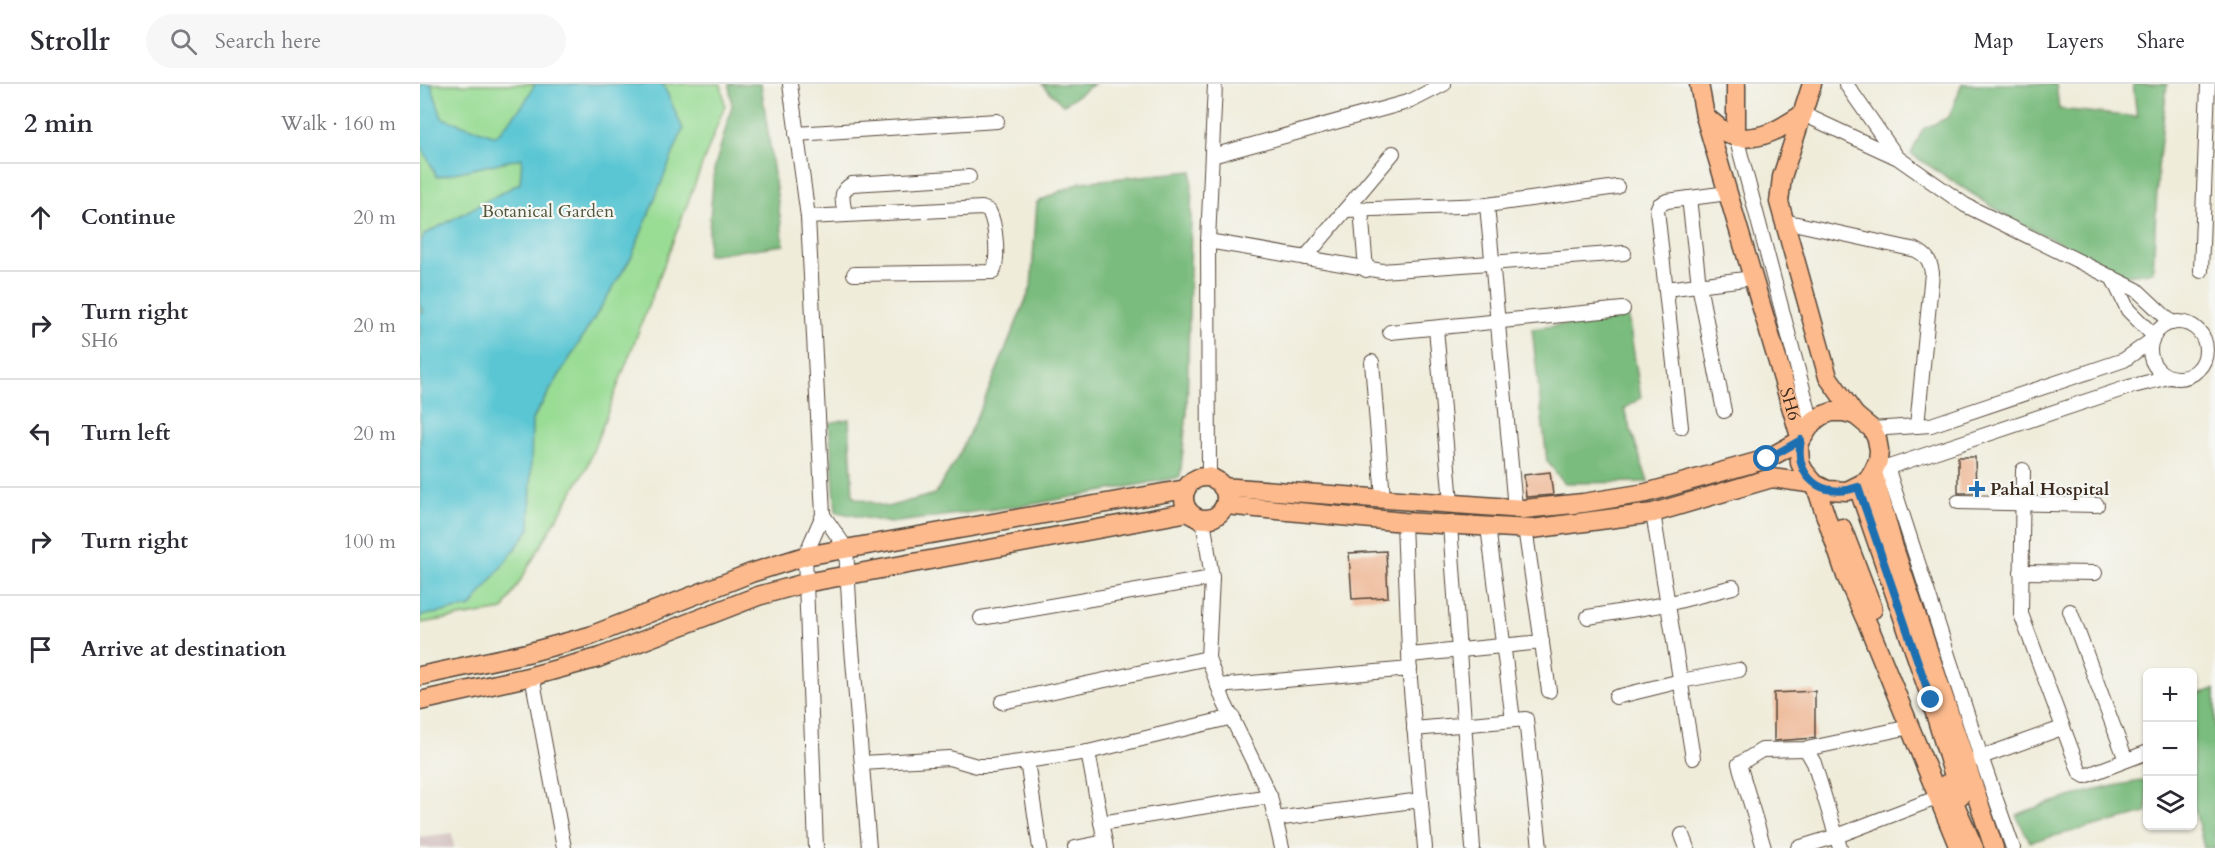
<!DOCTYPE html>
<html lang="en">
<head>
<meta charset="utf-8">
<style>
	:root { --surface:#fff; --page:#f7f7f7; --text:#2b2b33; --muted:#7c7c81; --line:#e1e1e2 }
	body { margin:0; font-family:Cardo,serif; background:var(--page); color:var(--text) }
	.controls { position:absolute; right:18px; bottom:18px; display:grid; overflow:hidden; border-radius:9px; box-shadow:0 2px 4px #0004 }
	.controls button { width:54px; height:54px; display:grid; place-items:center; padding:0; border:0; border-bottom:2px solid var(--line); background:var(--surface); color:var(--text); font:30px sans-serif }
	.stop { position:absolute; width:18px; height:18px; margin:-14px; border:4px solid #1f6fb2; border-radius:50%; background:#fff }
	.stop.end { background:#1f6fb2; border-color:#fff; box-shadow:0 2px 6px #0008 }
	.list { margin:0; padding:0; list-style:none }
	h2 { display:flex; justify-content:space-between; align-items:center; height:78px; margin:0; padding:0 24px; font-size:26px }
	h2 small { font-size:20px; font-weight:400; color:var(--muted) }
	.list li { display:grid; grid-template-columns:39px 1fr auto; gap:18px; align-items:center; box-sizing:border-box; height:108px; padding:0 24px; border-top:2px solid var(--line) }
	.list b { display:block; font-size:22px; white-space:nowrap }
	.list p { margin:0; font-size:20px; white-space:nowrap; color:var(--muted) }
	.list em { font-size:20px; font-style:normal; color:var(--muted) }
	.icon { flex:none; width:33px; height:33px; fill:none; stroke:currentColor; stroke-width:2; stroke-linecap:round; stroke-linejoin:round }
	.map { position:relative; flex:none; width:1795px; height:764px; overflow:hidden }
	header { display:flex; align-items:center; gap:36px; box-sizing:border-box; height:84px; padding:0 30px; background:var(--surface); border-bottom:2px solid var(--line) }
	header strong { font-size:28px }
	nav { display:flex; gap:33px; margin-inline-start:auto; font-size:21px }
	.search { width:420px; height:54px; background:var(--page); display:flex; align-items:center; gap:15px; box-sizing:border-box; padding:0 21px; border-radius:33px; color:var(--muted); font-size:22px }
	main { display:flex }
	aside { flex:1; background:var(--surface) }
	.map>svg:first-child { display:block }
	.industrial { fill:#d1bfbd }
	.green { fill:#99dc94; stroke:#6a8359; stroke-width:1.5 }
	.forest { fill:#7abc7e; stroke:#5a734e; stroke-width:1.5 }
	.water { fill:#5ac6d3; stroke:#4a7878; stroke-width:1.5 }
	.building { fill:#eeb592 }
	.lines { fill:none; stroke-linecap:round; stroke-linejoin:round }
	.minor-casing { stroke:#56473a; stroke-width:16 }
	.major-casing { stroke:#56473a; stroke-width:21 }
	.minor { stroke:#fff; stroke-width:14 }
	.major { stroke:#fcba8d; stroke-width:18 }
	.route { stroke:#1f6fb2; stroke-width:8 }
	.poi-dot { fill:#1f6fb2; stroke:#f6f6f2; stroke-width:2 }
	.labels { text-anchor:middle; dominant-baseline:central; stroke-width:4.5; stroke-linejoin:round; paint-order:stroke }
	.park-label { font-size:18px; fill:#52563c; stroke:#f6f6f2 }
	.street-label { font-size:18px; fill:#3b2a1e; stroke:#f6f6f2 }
	.poi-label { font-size:18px; font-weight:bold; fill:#3b2a1e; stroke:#f6f6f2; text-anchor:start }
</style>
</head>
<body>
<header>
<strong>Strollr</strong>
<div class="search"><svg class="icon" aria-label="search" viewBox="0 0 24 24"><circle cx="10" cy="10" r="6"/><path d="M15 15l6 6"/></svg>Search here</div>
<nav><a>Map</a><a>Layers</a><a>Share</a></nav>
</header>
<main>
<aside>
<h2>2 min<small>Walk · 160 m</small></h2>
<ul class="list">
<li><svg class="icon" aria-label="ahead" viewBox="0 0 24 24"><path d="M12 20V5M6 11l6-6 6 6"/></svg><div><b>Continue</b></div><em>20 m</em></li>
<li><svg class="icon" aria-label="right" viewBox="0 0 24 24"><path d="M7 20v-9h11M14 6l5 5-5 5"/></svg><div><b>Turn right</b><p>SH6</p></div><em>20 m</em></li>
<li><svg class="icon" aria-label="left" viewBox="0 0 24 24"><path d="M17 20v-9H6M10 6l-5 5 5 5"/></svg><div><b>Turn left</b></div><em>20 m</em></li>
<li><svg class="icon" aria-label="right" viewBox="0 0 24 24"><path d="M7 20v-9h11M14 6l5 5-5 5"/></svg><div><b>Turn right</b></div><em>100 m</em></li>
<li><svg class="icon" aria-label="arrive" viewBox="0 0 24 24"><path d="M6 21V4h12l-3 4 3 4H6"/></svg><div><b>Arrive at destination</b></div></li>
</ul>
</aside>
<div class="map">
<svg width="1795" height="764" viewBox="0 0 1795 764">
	<rect width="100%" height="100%" fill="#f6f6f2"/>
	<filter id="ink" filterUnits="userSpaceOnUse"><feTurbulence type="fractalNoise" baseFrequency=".0167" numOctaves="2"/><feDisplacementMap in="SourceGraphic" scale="12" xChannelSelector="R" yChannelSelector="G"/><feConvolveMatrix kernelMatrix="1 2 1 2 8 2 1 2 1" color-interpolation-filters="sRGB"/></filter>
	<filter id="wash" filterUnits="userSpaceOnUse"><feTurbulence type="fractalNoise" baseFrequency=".008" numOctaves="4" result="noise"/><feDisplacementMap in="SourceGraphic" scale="24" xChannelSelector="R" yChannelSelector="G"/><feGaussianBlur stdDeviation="1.35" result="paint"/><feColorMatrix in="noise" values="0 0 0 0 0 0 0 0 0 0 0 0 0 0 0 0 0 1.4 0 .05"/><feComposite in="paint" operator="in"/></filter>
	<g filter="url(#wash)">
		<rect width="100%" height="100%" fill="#efecda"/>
		<!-- industrial -->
		<path class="industrial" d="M32,749L34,764H0V753Z"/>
		<!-- green -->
		<path class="green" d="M0,0H301L305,21L166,385L83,526L0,539Z"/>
		<!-- forest -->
		<g class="forest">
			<path d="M309,0H341L364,161L287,171L294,86L312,22Z"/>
			<path d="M622,0H674L643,21Z"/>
			<path d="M1542,0H1636L1639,25L1717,33L1713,0H1747L1738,84L1733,188L1705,191L1593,136L1491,70L1503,45L1529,33Z"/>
			<path d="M772,87L767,328L760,393L614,420L470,439L416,428L409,339L429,335L433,413L467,423L515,410L538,373L567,310L611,203L617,118L661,98Z"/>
			<path d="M1208,232L1221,314L1204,325L1228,398L1144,399L1127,377L1112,245Z"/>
			<path d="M1795,605V764H1784L1773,718V611Z"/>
			<path d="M1727,696V729L1610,758L1596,731C1640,714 1682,703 1727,696Z"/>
		</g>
		<!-- water -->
		<path class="water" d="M0,0H11L22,34L76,52L103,21L115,0H243L263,45L211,174L112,336L110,445L51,523L0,532V229L4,228L0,222V159L5,150L100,99L102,74L17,93L0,59Z"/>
		<g id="blocks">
			<!-- building -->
			<g class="building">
				<path d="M1538,373H1555L1556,409H1538Z"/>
				<path d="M1130,388L1133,411L1106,413L1104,391Z"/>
				<path d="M966,467L968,513L932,515L929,469Z"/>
				<path d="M1395,607V654L1354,657V609Z"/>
			</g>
		</g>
	</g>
	<g filter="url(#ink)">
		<use href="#blocks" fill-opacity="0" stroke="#56473a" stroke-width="1.5"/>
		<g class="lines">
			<defs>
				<g id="minor">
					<path d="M370,0L388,133L403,431L385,472L396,764"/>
					<path d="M1426,0L1477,73"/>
					<path d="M1383,30L1478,74L1545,121L1717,206L1752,239"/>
					<path d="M376,50L577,37"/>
					<path d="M1316,53L1392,339"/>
					<path d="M792,72L991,17L1024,0"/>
					<path d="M1269,114L1279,201L1304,327"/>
					<path d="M1067,121L1095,424"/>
					<path d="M941,125L946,186"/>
					<path d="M925,126L1067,121L1197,103"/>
					<path d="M425,131C423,116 418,108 432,100L549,93"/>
					<path d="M388,133L562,124L569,127C576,140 579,175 573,188L434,190"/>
					<path d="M1364,137L1496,166C1507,172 1510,176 1512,189L1497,342"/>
					<path d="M788,157L962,187L1204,169"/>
					<path d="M885,174L973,69"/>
					<path d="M1781,187L1788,0"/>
					<path d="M1692,193L1708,226L1734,252"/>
					<path d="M1246,205L1333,194"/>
					<circle cx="1758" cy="266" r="28"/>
					<path d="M1016,244L1031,419"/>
					<path d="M970,248L1203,225"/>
					<path d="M952,278L963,414"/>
					<path d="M1261,343L1237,126L1239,121L1247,117L1308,109"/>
					<path d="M1452,345L1511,341L1704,276L1732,256"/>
					<path d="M1467,383L1561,673L1593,764"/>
					<path d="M1460,386L1709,303L1749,293"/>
					<path d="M1603,386L1601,530L1660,689L1665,692L1728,668"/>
					<path d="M789,393L788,157L795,0"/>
					<path d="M1538,418L1677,421"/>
					<path d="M1233,429L1273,674"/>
					<path d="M403,431L426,464L431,553L449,764"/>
					<path d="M783,435L792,494L788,574L804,618L850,712L862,764"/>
					<path d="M984,438L990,595L1005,764"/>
					<path d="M1030,441L1053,764"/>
					<path d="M1068,443L1093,636"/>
					<path d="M1105,444L1129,607"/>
					<path d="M1601,488L1675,489"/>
					<path d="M1650,527L1706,676"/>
					<path d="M1168,533L1247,520L1313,503"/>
					<path d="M561,534L792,494"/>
					<path d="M990,571L1122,558"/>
					<path d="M112,592L144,764"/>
					<path d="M798,602L990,585"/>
					<path d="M1196,613L1261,597L1319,586"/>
					<path d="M582,618L788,574"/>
					<path d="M994,645L1106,635L1120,764"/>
					<path d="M1386,665L1394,679L1420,764"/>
					<path d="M668,668L686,764"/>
					<path d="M1553,676L1642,644"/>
					<path d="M607,677L620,764"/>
					<path d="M442,679L529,674L557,682H572L668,668L813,633"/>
					<path d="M855,735L1001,716"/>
					<path d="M681,739L850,712"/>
					<path d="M1262,751L1267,764"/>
					<path d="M655,764L685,758"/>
					<path d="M1344,764L1319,680L1342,666L1386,665L1490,643"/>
					<path d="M1378,764L1417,752L1519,713"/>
				</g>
				<g id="major">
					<path id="s1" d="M1279,0L1285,32L1381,356L1379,363L1380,379L1384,387L1395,400L1426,492L1449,543L1539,764"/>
					<path d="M1316,0V53"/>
					<path d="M1392,0L1362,93L1359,118L1408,293L1435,331L1452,345L1457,355L1459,366L1458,377L1453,388L1473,461L1574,764"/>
					<path d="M1285,32C1294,39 1305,51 1317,53C1342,57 1363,43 1383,30"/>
					<circle cx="785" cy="414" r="21"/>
					<path d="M802,403L1104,425L1163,419L1226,409L1347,375L1381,356L1392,339L1401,332L1412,328H1424L1435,331"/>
					<path d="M1438,403L1508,606L1540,712"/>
					<path d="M805,421L984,438L1112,445L1233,429L1352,394L1395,400L1407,406L1427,407L1447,397L1453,388"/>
					<path d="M1422,444L1453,525"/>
					<path d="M0,592L107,569L170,552L331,489L385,472L766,405"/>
					<path d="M0,617L112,592L178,574L338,512L385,499L769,428"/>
					<path d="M1526,700L1554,764"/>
				</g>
			</defs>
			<!-- minor casing -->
			<use href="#minor" class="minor-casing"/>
			<!-- major casing -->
			<use href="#major" class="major-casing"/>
			<!-- minor -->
			<use href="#minor" class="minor"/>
			<!-- major -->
			<use href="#major" class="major"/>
		</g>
	</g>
	<g class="lines" filter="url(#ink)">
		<!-- route -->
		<path class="route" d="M1347,375L1381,356C1373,393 1403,416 1438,403L1511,616"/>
	</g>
	<!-- markers -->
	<path class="poi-dot" d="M1554 396h6v6h6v6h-6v6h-6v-6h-6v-6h6z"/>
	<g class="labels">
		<!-- park labels -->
		<g class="park-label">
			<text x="128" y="127">Botanical Garden</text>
		</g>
		<!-- street labels -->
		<g class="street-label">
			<text stroke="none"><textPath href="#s1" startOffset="333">SH6</textPath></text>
		</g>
		<!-- poi labels -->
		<g class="poi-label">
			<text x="1570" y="405">Pahal Hospital</text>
		</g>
	</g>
</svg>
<div class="controls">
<button>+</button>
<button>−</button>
<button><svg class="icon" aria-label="layers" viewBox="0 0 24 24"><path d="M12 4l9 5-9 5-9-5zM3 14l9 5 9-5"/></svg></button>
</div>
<div class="stop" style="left:1347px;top:375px"></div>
<div class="stop end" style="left:1511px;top:616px"></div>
</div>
</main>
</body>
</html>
